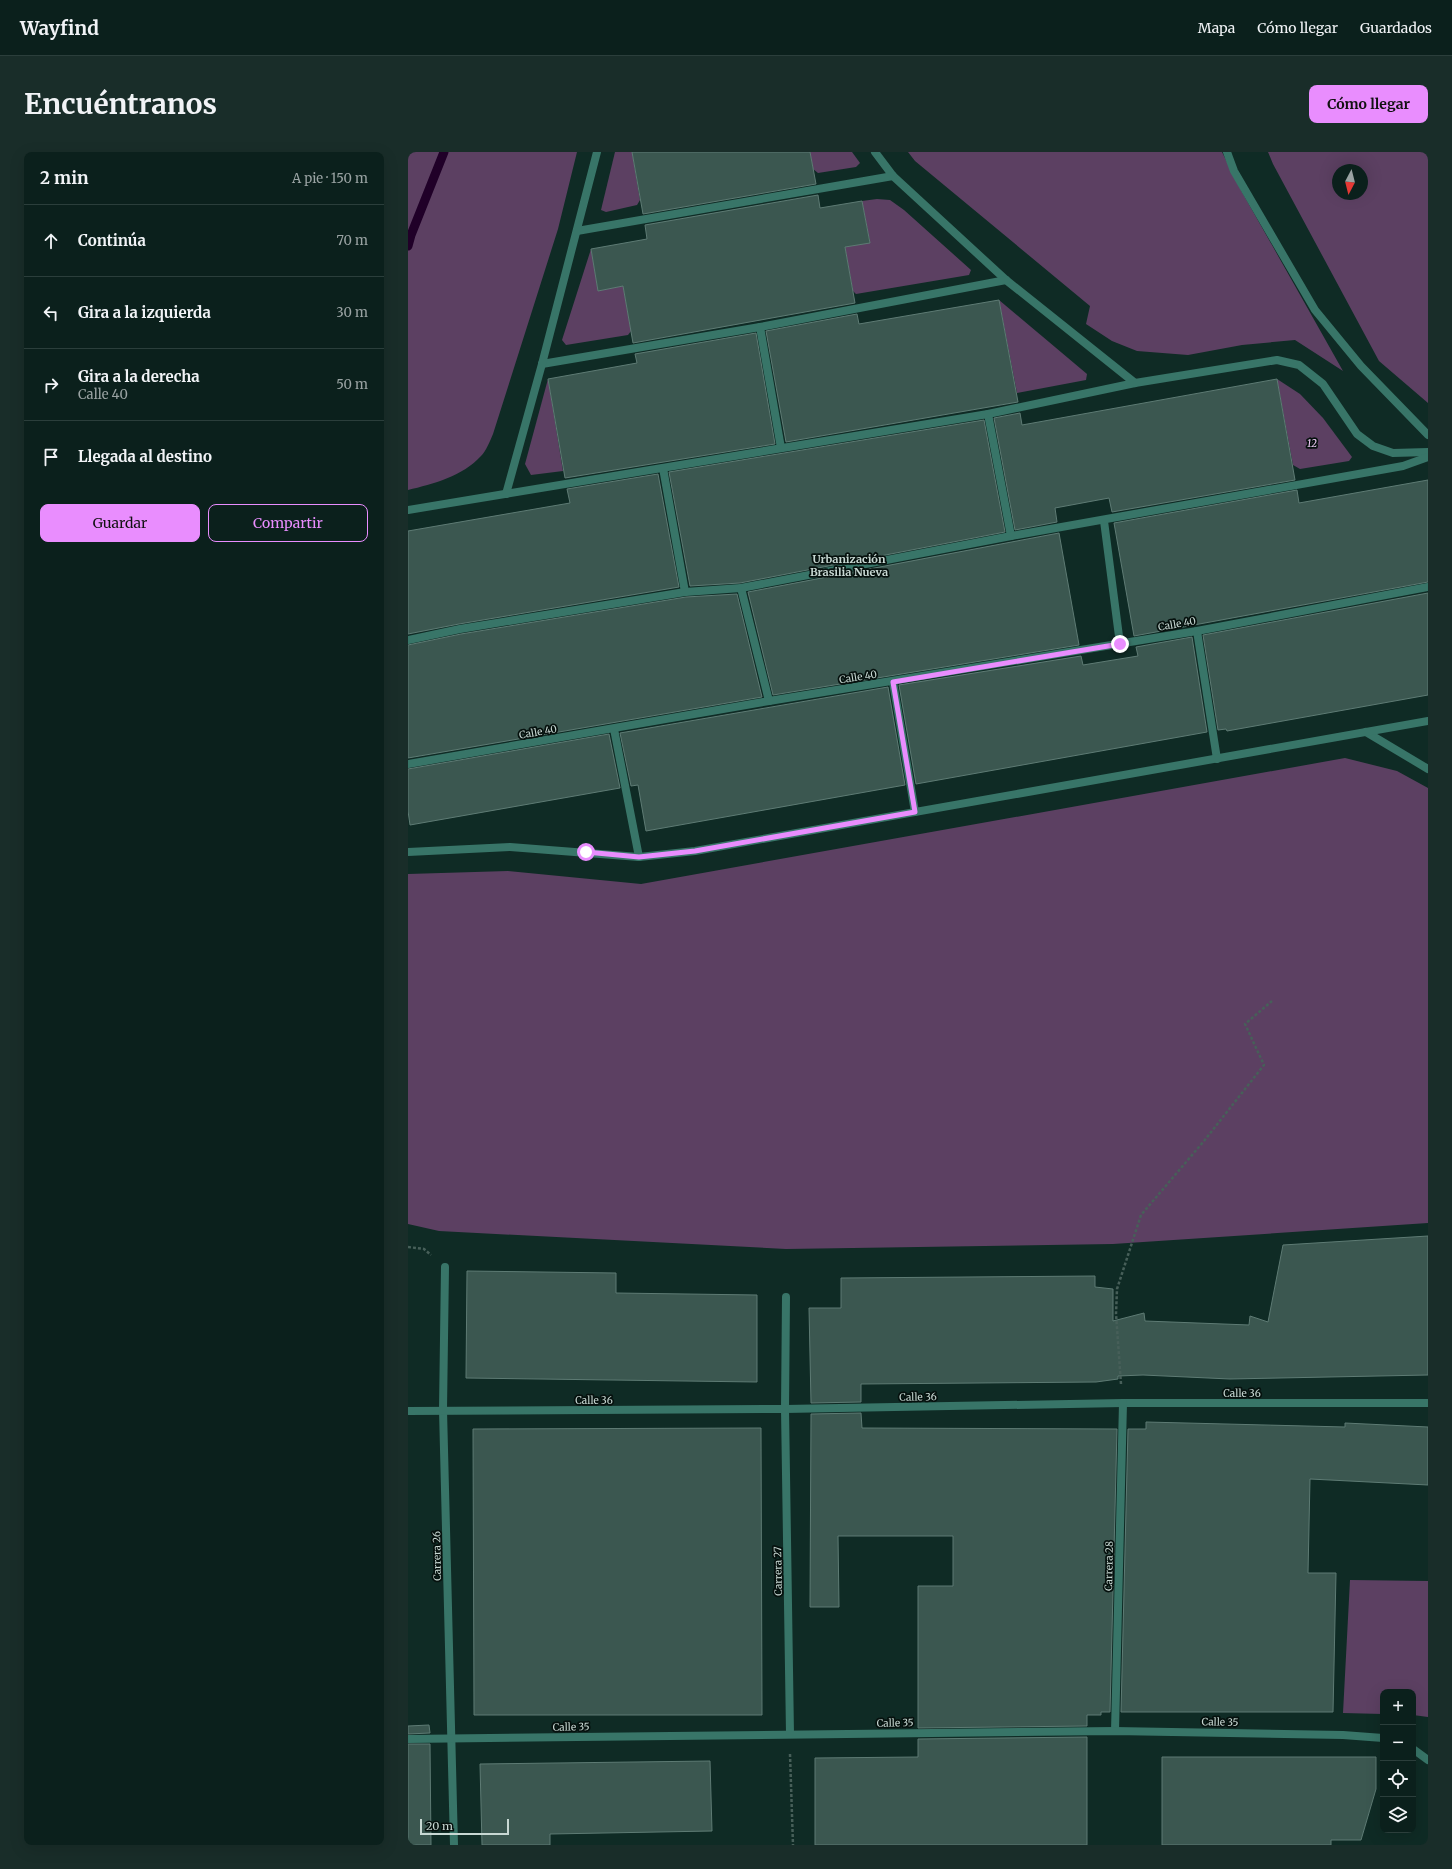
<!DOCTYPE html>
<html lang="es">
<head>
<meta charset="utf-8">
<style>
	:root { --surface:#0b201c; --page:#192d29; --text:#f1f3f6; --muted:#9aa3a3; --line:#2b3e3b; --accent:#e98dfe }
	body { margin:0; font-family:Merriweather,serif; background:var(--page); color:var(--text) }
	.controls { position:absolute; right:12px; bottom:12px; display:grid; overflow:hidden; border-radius:8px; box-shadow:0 4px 16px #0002 }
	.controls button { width:36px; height:36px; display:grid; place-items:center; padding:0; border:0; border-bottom:1px solid var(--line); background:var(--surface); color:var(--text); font:20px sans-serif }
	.compass { position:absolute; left:924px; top:12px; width:36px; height:36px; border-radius:50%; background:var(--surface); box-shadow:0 4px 16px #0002; rotate:187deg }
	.scale { position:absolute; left:12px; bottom:10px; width:89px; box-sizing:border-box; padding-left:4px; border:2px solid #c8d8d3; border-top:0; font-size:11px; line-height:14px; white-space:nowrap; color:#c8d8d3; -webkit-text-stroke:3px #06110e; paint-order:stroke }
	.stop { position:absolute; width:12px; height:12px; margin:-9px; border:3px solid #e98dfe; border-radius:50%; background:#fff }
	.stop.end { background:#e98dfe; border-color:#fff; box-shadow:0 1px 4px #0008 }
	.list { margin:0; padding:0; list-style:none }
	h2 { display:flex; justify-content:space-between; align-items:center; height:52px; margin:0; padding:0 16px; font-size:17px }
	h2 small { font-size:13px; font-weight:400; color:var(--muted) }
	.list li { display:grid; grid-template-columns:26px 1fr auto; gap:12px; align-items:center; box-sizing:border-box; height:72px; padding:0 16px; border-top:1px solid var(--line) }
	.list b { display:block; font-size:15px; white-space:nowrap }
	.list p { margin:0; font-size:13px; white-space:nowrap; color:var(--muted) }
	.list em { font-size:13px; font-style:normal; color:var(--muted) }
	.actions { display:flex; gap:8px; padding:12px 16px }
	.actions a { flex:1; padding:9px 0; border:1px solid var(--accent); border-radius:8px; text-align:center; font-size:14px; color:var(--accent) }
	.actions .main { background:var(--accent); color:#111 }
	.icon { flex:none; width:22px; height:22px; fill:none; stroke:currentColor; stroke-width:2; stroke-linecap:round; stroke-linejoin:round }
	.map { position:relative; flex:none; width:1020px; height:1693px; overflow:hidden; border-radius:8px }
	header { display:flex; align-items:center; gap:24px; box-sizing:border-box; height:56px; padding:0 20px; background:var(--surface); border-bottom:1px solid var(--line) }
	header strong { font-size:19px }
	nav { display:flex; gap:22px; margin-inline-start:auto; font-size:14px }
	.intro { display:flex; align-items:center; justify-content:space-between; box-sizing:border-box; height:96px; padding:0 24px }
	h1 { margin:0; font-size:28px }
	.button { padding:10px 18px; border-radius:8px; background:var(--accent); color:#111; font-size:14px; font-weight:700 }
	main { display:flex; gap:24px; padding:0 24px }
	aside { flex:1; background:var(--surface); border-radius:8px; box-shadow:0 4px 16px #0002 }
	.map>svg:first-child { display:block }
	.green { fill:#5c4062; fill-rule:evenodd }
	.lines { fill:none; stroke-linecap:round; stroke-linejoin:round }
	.stream { stroke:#200028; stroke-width:9 }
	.building { fill:#3b5750; stroke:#5e7b74 }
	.path { stroke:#475f59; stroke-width:2.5; stroke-dasharray:3 2; stroke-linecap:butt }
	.street { stroke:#387568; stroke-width:8 }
	.route { stroke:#e98dfe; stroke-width:5 }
	.labels { text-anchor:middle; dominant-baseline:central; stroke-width:3.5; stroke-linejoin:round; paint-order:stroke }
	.park-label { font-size:10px; font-style:italic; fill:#f2cefa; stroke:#06110e }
	.street-label { font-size:10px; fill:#c8d8d3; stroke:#06110e }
	.neighbourhood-label { font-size:11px; font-weight:bold; fill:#c8d8d3; stroke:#06110e }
</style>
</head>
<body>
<header>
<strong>Wayfind</strong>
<nav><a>Mapa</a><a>Cómo llegar</a><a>Guardados</a></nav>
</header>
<div class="intro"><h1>Encuéntranos</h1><a class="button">Cómo llegar</a></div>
<main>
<aside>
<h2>2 min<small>A pie · 150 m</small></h2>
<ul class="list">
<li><svg class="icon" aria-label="ahead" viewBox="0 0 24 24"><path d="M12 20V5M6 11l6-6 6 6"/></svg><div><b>Continúa</b></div><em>70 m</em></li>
<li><svg class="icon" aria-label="left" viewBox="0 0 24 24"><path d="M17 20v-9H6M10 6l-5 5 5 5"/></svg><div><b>Gira a la izquierda</b></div><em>30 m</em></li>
<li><svg class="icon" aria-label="right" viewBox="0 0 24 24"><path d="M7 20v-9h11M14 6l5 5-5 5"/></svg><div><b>Gira a la derecha</b><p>Calle 40</p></div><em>50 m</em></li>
<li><svg class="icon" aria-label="arrive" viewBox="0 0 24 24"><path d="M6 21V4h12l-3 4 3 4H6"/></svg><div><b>Llegada al destino</b></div></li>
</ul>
<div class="actions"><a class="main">Guardar</a><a>Compartir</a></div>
</aside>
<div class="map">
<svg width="1020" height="1693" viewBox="0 0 1020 1693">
	<rect width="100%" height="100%" fill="#0f2b25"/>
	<!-- green -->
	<g class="green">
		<path d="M0,0H169L150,77L85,282C82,289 78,299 73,304C55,324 25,332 0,338Z"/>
		<path d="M207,0H224L232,48L229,53L198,60L193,58Z"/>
		<path d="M402,0H444L452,11L448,15L410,21L405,17Z"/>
		<path d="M500,0H814L834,40L935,219L887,188L834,193L780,203L729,199L704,189L678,172L682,154L507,9Z"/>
		<path d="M860,0H1020V251L971,209L865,12ZM930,18H954V42H930Z"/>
		<path d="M469,47L482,48L496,58L563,118L561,123L448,142L445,139L437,95L462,90L454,49Z"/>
		<path d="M183,97L190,138L215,134L223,179L220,183L158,193L154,188Z"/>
		<path d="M591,148L679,222L678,228L609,241Z"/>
		<path d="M140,227L155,319L123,323L117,312Z"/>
		<path d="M869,227L892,242L915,266L944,305L941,309L892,317L885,313Z"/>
		<path d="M937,606L989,619L1020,636V1071L705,1092L378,1097L31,1079L0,1072V722L100,719L233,732Z"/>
		<path d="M942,1428L1020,1429V1565L1005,1563V1540H975V1562L935,1561Z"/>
	</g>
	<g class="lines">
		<!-- stream -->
		<path class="stream" d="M0,94L3,83L36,0"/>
	</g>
	<!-- building -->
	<g class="building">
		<path d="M224,0H402L408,32L235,62Z"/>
		<path d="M410,43L412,56L454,49L462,91L437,95L447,151L225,191L215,134L190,139L183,97L239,87L237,73Z"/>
		<path d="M591,148L610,250L378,290L358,179L449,162L451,172Z"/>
		<path d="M348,181L367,292L157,326L140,227L229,211L227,202Z"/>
		<path d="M869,227L887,328L704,360L701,346L647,356L649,370L607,378L586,266L612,261L614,273Z"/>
		<path d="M576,268L597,380L332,431L282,434L261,320Z"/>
		<path d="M250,322L271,435L51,472L0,482V379L162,351L159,337Z"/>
		<path d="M1020,328V430L726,484L706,371L889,338L891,351Z"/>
		<path d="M651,381L671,493L365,543L340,440Z"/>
		<path d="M1020,441V543L819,579L818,577L810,578L795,483Z"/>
		<path d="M329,442L354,545L0,606V493L53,482L278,445Z"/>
		<path d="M784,485L799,580L508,632L491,533L673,504L675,513L730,504L728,495Z"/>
		<path d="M480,535L497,633L238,679L230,633L223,634L212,581Z"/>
		<path d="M201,582L212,636L2,673L0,659V617Z"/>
		<path d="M1020,1084V1223L822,1227L735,1223L710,1224V1227L688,1230L453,1232V1250L403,1251L401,1156H433V1126L687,1124V1135L705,1137V1169L736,1161L737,1169L841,1173L842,1164L860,1170L875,1093Z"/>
		<path d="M59,1119L208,1121V1141L349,1143V1230L58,1226Z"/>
		<path d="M453,1261L454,1276L709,1277L702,1560H693V1563H679V1574L510,1576V1434H545V1384H430L431,1455H402L403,1262Z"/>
		<path d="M738,1270L937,1275V1271L1020,1275V1333L902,1327L900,1421H928L925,1560H713L720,1277H738Z"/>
		<path d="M353,1276L354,1563H66L65,1277Z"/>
		<path d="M21,1573L22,1581L0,1582V1574Z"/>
		<path d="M679,1585V1693H407V1606L510,1605V1587Z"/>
		<path d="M0,1592H22L23,1693H0Z"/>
		<path d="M754,1605H968V1637L953,1688H923V1693H754Z"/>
		<path d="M302,1609L304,1679L142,1682V1693H74L72,1612Z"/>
	</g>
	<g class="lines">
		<!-- path -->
		<g class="path">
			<path d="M0,1095L16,1097L23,1103"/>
			<path d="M713,1232L708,1162L709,1137L733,1063L796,989L856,913L837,872L864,849"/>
			<path d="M382,1602L385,1693"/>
		</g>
		<!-- street -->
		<g class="street">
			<path d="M467,0L485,24L598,128L727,231"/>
			<path d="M819,0L826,19L907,158L953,214L1020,283"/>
			<path d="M169,79L485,24"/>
			<path d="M352,175L373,296"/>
			<path d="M134,212L352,175L598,128"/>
			<path d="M580,262L603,384"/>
			<path d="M255,316L277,440"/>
			<path d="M98,342L134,212L189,0"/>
			<path d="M0,358L580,262L727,231L869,208L891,213L915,232L949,282L965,294L985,301L1020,300"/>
			<path d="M696,369L712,492"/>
			<path d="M333,436L361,549"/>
			<path d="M789,479L809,607"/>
			<path d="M0,488L52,477L277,440L333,436L603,384L995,314L1020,305"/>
			<path d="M485,530L507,660"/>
			<path d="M206,577L231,705"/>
			<path d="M958,580L1020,617"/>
			<path d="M0,612L361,549L789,479L1020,435"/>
			<path d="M0,700L102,695L231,705L287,699L1020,569"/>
			<path d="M37,1115L35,1258L46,1693"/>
			<path d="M378,1145L377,1257L382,1582"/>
			<path d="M0,1259L377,1257L715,1251H1020"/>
			<path d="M707,1579L715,1251"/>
			<path d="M0,1587L707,1579L935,1583L975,1586"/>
			<path d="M1005,1597L1020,1608"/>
		</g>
	</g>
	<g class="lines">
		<!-- route -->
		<path class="route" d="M178,700L231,705L287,699L507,660L485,530L712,492"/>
	</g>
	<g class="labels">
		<!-- park labels -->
		<g class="park-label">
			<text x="904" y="291">12</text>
		</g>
		<!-- street labels -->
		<g class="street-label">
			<text transform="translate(769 472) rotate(-10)">Calle 40</text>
			<text transform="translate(450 525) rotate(-9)">Calle 40</text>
			<text transform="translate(130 580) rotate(-10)">Calle 40</text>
			<text x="834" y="1241">Calle 36</text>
			<text transform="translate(510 1245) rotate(-1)">Calle 36</text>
			<text x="186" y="1248">Calle 36</text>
			<text transform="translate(29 1404) rotate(-91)">Carrera 26</text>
			<text transform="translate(701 1414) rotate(-89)">Carrera 28</text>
			<text transform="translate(370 1419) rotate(-91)">Carrera 27</text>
			<text transform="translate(812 1570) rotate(1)">Calle 35</text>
			<text transform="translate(487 1571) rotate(-1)">Calle 35</text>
			<text transform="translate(163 1575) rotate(-1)">Calle 35</text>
		</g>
		<!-- neighbourhood labels -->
		<g class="neighbourhood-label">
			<text x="441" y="407">Urbanización<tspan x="441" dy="13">Brasilia Nueva</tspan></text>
		</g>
	</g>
</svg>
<div class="controls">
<button>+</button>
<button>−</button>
<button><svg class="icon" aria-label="locate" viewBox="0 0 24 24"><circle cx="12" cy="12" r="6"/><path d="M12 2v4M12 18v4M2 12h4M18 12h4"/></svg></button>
<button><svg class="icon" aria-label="layers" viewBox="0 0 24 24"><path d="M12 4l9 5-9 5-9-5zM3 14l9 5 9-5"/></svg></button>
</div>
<svg class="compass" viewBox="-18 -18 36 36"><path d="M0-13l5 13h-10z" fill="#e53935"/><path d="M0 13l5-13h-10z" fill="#9aa3a3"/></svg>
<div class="scale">20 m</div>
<div class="stop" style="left:178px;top:700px"></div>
<div class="stop end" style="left:712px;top:492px"></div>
</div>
</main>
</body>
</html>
